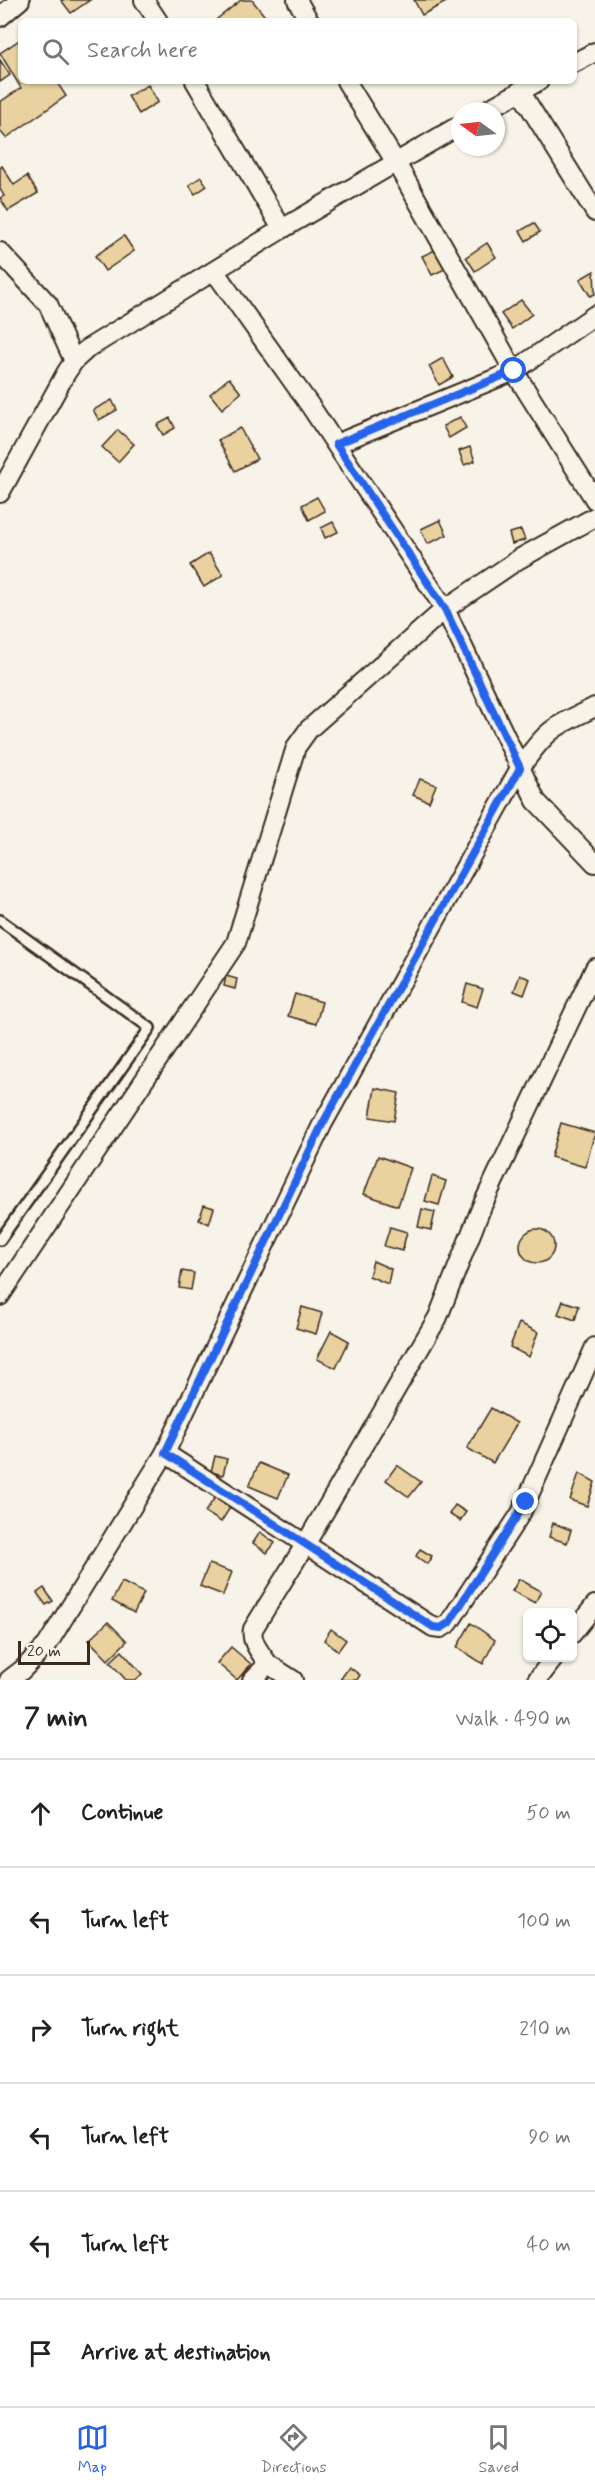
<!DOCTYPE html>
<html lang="en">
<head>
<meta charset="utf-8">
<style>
	:root { --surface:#fff; --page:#f6f6f6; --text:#222; --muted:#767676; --line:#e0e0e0; --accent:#2563eb }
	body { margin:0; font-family:Mynerve,sans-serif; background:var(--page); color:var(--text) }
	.controls { position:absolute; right:18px; bottom:18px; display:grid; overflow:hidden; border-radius:9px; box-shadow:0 2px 4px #0004 }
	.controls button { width:54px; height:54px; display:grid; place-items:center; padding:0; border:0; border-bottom:2px solid var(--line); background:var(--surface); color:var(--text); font:30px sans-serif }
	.compass { position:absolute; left:451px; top:102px; width:54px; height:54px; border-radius:50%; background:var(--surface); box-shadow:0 2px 4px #0004; rotate:285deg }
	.scale { position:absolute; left:18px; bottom:15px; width:72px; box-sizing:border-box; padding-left:6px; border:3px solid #3b2a1e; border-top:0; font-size:16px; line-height:21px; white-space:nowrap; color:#3b2a1e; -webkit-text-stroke:4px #f7f3e8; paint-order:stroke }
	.stop { position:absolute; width:18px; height:18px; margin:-14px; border:4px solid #2563eb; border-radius:50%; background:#fff }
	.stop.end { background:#2563eb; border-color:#fff; box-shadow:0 2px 6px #0008 }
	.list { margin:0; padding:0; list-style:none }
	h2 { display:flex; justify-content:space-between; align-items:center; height:78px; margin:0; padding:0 24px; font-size:26px }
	h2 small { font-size:20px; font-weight:400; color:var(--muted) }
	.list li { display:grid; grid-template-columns:39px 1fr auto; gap:18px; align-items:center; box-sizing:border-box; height:108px; padding:0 24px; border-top:2px solid var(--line) }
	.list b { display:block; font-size:22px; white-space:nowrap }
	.list em { font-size:20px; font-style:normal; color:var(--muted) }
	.icon { flex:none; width:33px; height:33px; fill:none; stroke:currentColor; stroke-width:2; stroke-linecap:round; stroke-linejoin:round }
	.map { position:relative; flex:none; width:595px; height:1680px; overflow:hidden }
	.search { position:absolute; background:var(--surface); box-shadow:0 2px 4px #0004; left:18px; right:18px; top:18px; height:66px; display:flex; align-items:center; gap:15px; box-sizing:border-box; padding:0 21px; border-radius:9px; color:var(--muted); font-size:22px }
	.sheet { height:726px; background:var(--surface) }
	nav { display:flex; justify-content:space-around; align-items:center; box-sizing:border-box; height:84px; border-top:2px solid var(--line); background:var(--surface); font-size:16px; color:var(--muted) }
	nav a { display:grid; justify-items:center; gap:3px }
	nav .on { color:var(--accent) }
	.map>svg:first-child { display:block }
	.building { fill:#e9d1a0; stroke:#3b2a1e; stroke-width:1.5 }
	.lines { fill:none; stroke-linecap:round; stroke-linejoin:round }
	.service-casing { stroke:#3b2a1e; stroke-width:14 }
	.minor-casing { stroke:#3b2a1e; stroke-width:22 }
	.service { stroke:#f7f3e8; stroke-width:9 }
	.minor { stroke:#f7f3e8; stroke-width:18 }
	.route { stroke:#2563eb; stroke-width:8 }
</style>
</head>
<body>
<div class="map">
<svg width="595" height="1680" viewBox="0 0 595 1680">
	<rect width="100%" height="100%" fill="#f7f3e8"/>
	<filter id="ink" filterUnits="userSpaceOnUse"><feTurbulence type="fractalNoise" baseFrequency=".0167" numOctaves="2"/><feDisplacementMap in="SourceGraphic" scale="12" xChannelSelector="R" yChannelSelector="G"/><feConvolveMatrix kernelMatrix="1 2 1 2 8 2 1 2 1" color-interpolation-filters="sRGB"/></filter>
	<g filter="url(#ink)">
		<!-- building -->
		<g class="building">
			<path d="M61,0H90L71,13Z"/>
			<path d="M241,0H252L268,20L219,21L217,19Z"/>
			<path d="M414,0H448V1L422,15Z"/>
			<path d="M21,39V81H56L66,96L6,138L0,131V102L21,88L0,53Z"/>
			<path d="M0,60L10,75L0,82Z"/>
			<path d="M148,85L158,102L139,114L128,96Z"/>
			<path d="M2,166L14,185L27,176L38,193L8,211L0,198L4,196L0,189V168Z"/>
			<path d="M201,177L207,186L195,194L189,185Z"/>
			<path d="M534,223L540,232L526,241L520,231Z"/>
			<path d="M124,236L134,251L105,271L95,256Z"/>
			<path d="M487,243L496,257L475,271L466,257Z"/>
			<path d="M435,250L445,269L432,275L422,256Z"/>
			<path d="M594,271L595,294L590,296L580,279Z"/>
			<path d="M521,300L532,314L512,329L501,314Z"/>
			<path d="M443,358L453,377L439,385L429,366Z"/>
			<path d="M229,378L241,393L222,409L210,394Z"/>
			<path d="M112,400L117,410L99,420L93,410Z"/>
			<path d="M460,417L466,428L449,438L443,426Z"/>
			<path d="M170,418L175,428L163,435L157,425Z"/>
			<path d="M240,428L257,459L235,471L218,440Z"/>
			<path d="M118,430L134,444L118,462L102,447Z"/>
			<path d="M470,447L475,461L464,465L459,451Z"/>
			<path d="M317,497L325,511L309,520L302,505Z"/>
			<path d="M440,520L447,535L427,544L421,529Z"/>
			<path d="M333,522L338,532L325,538L321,528Z"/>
			<path d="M521,530L525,540L512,544L509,533Z"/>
			<path d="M209,553L223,575L204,587L190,565Z"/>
			<path d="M420,779L436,785L429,802L413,795Z"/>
			<path d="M520,975L530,979L524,995L514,991Z"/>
			<path d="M226,976L237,979L235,989L224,986Z"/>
			<path d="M467,984L483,989L477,1007L462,1002Z"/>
			<path d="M295,994L322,1002L316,1024L288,1016Z"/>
			<path d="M375,1088L399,1093L394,1121L370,1117Z"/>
			<path d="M561,1123L595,1133L585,1167L551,1157Z"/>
			<path d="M378,1156L411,1168L398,1206L364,1194Z"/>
			<path d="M432,1176L446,1181L439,1205L425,1201Z"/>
			<path d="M204,1205L214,1208L209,1224L199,1220Z"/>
			<path d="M422,1209L435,1212L431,1230L418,1227Z"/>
			<path d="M390,1227L407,1232L402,1251L384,1246Z"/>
			<circle cx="537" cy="1246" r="17"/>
			<path d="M373,1261L391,1269L388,1284L369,1276Z"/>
			<path d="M182,1271L194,1273L191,1290L179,1288Z"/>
			<path d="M563,1301L579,1306L575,1320L558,1314Z"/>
			<path d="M302,1307L322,1313L316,1334L296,1328Z"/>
			<path d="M519,1323L538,1332L529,1357L510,1347Z"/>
			<path d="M331,1331L349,1341L336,1368L317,1359Z"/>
			<path d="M491,1408L517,1423L493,1463L467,1448Z"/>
			<path d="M215,1456L227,1459L223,1475L211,1472Z"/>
			<path d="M259,1463L288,1475L278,1498L249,1486Z"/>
			<path d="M397,1465L421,1482L409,1497L386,1480Z"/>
			<path d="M579,1473L595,1482L587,1506L570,1500Z"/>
			<path d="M216,1496L231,1506L221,1522L205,1512Z"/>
			<path d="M455,1505L466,1512L460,1521L449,1514Z"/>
			<path d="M553,1523L571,1530L567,1543L549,1537Z"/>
			<path d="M260,1532L275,1543L267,1553L253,1543Z"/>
			<path d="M420,1549L432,1556L427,1564L416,1556Z"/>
			<path d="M209,1564L232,1572L223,1595L200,1586Z"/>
			<path d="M519,1579L541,1591L535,1603L512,1591Z"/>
			<path d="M122,1582L144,1593L134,1613L112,1601Z"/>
			<path d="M44,1588L53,1601L46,1605L37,1593Z"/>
			<path d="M108,1622L127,1641L108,1660L89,1640Z"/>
			<path d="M471,1623L495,1640L483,1664L457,1647Z"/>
			<path d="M331,1629L346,1640L338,1651L324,1640Z"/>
			<path d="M231,1647L251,1664L237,1680L217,1663Z"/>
			<path d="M122,1651L142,1674L136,1680H126L110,1662Z"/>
			<path d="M349,1667L360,1675L357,1680H340Z"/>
		</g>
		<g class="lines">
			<defs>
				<path id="service" d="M0,920L150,1028L0,1240"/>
				<g id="minor">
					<path d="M144,0L158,21"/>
					<path d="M297,0L309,21"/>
					<path d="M0,17L20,0"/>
					<path d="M574,63L595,52"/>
					<path d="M195,81L282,229"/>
					<path d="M346,81L395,161L514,371L595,500"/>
					<path d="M520,91L595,212"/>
					<path d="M485,111L539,81"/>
					<path d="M0,252L48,304L74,361"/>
					<path d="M215,272L311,407L445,609L536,801L595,863"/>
					<path d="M336,444L514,371L595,315"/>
					<path d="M0,493L66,373L74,361L87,349L282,229L460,125"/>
					<path d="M0,1296L236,943L296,747L309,729L445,609L519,559L595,517"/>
					<path d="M165,1453L433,1627L441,1628L449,1623L521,1513L595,1347"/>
					<path d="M572,1634L595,1605"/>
					<path d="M268,1664L293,1680"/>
					<path d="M9,1680L22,1670L47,1645L165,1453L322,1125L520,768C547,729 553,727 595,707"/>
					<path d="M252,1680L268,1664C261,1653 250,1642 253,1629L305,1545L438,1317L482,1206L595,968"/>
					<path d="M537,1680L554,1658"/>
				</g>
			</defs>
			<!-- service casing -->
			<use href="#service" class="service-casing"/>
			<!-- minor casing -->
			<use href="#minor" class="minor-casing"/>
			<!-- service -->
			<use href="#service" class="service"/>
			<!-- minor -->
			<use href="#minor" class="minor"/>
		</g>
	</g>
	<g class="lines" filter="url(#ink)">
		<!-- route -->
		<path class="route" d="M514,371L336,444L445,609L520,768L322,1125L165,1453L433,1627L441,1628L449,1623L526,1502"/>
	</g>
</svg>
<div class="controls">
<button><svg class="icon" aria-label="locate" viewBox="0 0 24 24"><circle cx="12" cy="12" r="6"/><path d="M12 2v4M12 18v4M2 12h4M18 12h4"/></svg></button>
</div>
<svg class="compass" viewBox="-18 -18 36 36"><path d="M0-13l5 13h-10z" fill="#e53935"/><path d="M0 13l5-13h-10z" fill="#767676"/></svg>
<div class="scale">20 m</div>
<div class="stop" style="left:514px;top:371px"></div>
<div class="stop end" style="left:526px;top:1502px"></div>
<div class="search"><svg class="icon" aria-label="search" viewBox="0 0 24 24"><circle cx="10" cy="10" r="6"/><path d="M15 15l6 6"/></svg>Search here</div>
</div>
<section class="sheet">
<h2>7 min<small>Walk · 490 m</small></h2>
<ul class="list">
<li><svg class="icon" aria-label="ahead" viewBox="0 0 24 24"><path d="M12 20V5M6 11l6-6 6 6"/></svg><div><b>Continue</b></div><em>50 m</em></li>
<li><svg class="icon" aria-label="left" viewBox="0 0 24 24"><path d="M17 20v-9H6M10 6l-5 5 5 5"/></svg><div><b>Turn left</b></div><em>100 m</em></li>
<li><svg class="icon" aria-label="right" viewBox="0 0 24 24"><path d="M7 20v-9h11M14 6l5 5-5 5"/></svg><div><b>Turn right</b></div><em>210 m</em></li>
<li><svg class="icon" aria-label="left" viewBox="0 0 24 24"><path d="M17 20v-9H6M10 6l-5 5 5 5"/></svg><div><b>Turn left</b></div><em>90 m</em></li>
<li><svg class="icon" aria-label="left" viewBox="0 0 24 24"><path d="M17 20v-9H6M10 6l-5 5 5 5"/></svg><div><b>Turn left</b></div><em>40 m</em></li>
<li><svg class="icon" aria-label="arrive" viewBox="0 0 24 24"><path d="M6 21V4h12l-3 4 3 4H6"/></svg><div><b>Arrive at destination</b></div></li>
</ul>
</section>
<nav>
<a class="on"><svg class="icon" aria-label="map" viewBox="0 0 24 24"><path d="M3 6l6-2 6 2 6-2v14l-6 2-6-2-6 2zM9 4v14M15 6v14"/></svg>Map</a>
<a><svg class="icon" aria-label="directions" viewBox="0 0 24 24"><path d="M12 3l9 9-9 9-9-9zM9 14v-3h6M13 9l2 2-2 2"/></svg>Directions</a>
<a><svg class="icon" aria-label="saved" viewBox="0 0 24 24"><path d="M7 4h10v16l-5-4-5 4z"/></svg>Saved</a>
</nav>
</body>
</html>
